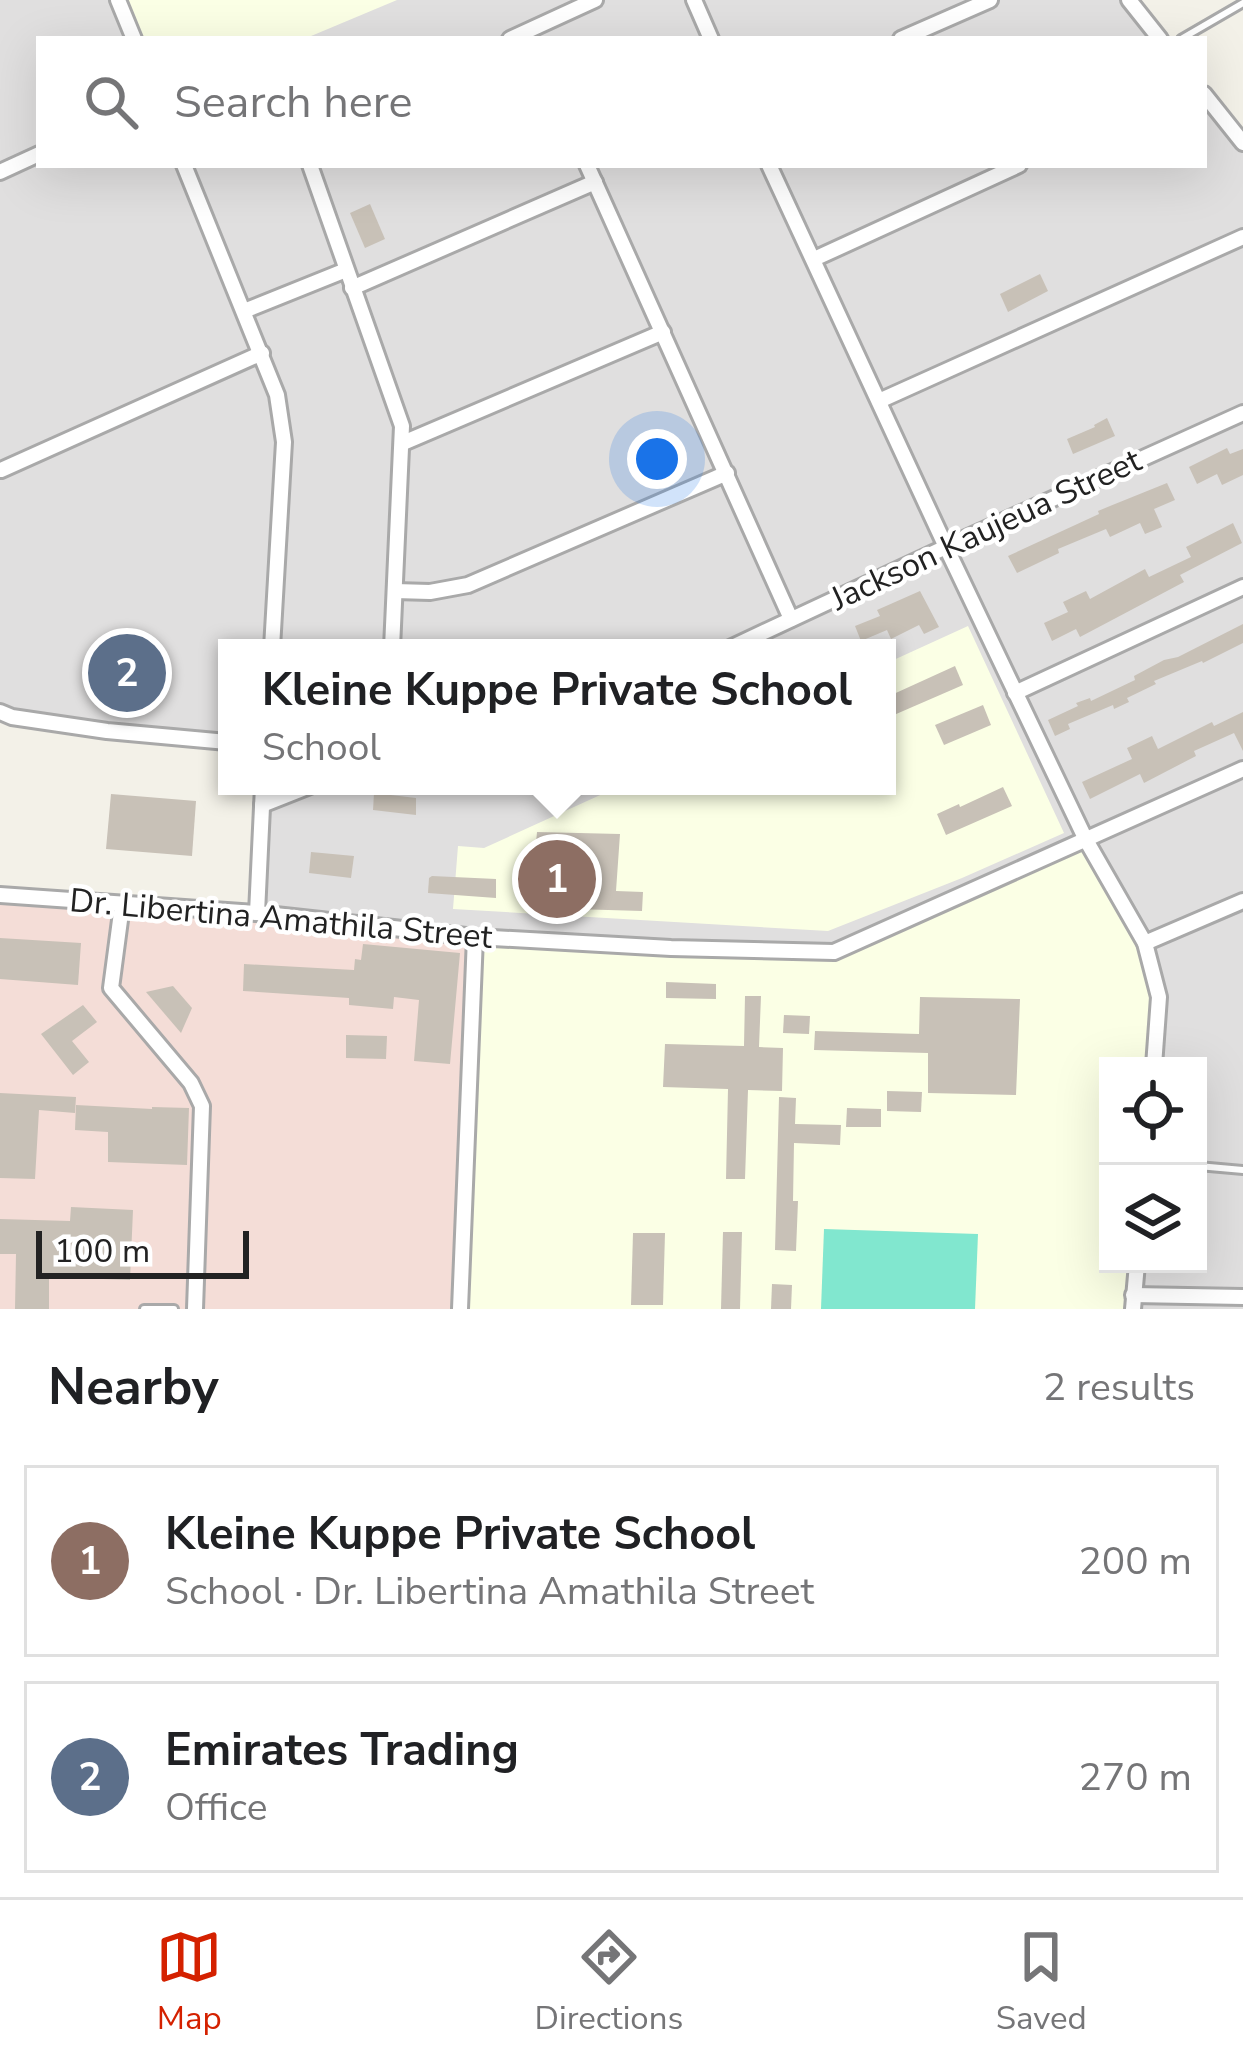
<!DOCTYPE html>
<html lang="en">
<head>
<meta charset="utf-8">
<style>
	:root { --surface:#fff; --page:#f2f2f2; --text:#202124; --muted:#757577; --line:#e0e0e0; --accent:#d42100 }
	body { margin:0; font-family:"Nunito Sans",sans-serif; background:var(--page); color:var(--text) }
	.controls { position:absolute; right:36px; bottom:36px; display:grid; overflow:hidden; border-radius:0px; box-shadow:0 12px 48px #0002 }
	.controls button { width:108px; height:108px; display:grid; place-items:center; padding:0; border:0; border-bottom:3px solid var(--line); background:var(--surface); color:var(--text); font:60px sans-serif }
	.scale { position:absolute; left:36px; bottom:30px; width:213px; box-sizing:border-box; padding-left:12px; border:6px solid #222; border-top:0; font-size:33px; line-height:42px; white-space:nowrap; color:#222; -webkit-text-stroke:9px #fff; paint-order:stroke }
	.you { position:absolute; left:657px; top:459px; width:42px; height:42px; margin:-30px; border:9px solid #fff; border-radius:50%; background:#1a73e8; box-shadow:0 0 0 18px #1a73e833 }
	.badge { display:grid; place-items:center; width:78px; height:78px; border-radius:50%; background:var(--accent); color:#fff; font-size:39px; font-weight:700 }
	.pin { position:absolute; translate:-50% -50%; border:6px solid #fff; box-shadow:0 3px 12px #0006 }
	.popup { position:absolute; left:218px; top:639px; width:678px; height:156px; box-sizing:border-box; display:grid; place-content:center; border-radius:0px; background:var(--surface); filter:drop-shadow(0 3px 9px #0005); font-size:39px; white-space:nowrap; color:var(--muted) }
	.popup b { font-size:45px; color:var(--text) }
	.popup::after { content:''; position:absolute; left:50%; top:100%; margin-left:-24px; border:24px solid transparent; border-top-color:var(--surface) }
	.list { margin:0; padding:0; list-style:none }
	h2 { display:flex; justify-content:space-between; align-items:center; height:156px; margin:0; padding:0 48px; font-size:51px }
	h2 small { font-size:39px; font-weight:400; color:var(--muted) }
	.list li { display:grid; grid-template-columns:78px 1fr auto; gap:36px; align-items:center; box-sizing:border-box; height:192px; margin:0 24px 24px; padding:0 24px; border:3px solid var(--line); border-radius:0px }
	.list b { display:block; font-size:45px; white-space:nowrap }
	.list p { margin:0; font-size:39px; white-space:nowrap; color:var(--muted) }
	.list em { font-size:39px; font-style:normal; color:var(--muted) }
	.icon { flex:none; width:66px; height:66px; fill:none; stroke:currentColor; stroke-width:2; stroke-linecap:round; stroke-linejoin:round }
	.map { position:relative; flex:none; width:1243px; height:1309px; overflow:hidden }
	.search { position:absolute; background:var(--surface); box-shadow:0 12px 48px #0002; left:36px; right:36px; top:36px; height:132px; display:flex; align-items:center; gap:30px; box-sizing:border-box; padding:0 42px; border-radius:0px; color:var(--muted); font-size:45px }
	.sheet { height:588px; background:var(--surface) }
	nav { display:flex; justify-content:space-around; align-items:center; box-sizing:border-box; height:168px; border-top:3px solid var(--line); background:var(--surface); font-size:33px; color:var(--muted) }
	nav a { display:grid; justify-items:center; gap:6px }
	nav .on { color:var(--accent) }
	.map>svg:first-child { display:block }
	.residential { fill:#e0dfdf }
	.commercial { fill:#f4ddd7 }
	.education { fill:#fbffe5 }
	.pitch { fill:#81e7cf }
	.building { fill:#c8c1b7 }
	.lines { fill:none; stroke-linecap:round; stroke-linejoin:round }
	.lane-casing { stroke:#a9a9a9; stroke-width:12 }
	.street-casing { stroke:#a9a9a9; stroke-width:20 }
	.lane { stroke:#fff; stroke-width:6 }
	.street { stroke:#fff; stroke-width:14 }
	.labels { text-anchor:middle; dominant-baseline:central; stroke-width:9; stroke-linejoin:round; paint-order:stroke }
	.street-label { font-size:33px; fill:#222; stroke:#fff }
</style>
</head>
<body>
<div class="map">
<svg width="1243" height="1309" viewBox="0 0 1243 1309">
	<rect width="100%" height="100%" fill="#f3f1e8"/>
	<!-- residential -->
	<path class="residential" d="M0,0H1129L1160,39H39V165H1204V94L1243,143V1309H1133L1137,1264H1198V1066H1154L834,952L671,948L257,913L263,786H887V648H227V742L0,712Z"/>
	<!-- commercial -->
	<path class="commercial" d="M0,895L475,937L460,1309H0Z"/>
	<!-- education -->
	<g class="education">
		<path d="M118,0H397L304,39H134Z"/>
		<path d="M968,626L1064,833L962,878L828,931L453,909L458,846L484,848L620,786H887V663Z"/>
		<path d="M1086,840L1145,943L1159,997L1154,1066H1108V1264H1137L1133,1309H461L475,937L834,952Z"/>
	</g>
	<!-- pitch -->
	<path class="pitch" d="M824,1229L978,1234L975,1309H821Z"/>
	<!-- building -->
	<g class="building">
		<path d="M370,204L385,239L365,248L350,213Z"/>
		<path d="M1040,274L1048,291L1008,312L1000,294Z"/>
		<path d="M1107,418L1115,436L1073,454L1067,439L1095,427L1094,425Z"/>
		<path d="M1227,448L1230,454L1243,449V475L1222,485L1217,474L1197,484L1189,467Z"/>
		<path d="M1167,483L1175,500L1154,509L1162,527L1145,534L1140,523L1110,537L1106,529L1058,549L1059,553L1017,573L1008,556L1099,514L1098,511L1110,506Z"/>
		<path d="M1233,523L1242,543L1180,575L1184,582L1080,637L1076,629L1052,641L1044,623L1068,612L1063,602L1086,591L1090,599L1145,569L1149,577L1191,557L1186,547Z"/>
		<path d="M920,591L939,627L924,634L919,625L891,639L887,630L861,641L855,626L880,616L877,610Z"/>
		<path d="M1243,624V643L1203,663L1202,661L1154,681L1156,684L1127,698L1129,702L1114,709L1113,705L1068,724L1070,729L1055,736L1048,720L1078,706L1076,703L1090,698L1091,701L1135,680L1134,676L1164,660L1178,657Z"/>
		<path d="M955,666L963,685L887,718V697Z"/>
		<path d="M983,705L991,725L944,745L935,725Z"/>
		<path d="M1243,712V751L1234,733L1194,751L1196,756L1144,783L1140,774L1090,799L1082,782L1132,759L1127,748L1152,736L1158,749L1212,722L1214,726Z"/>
		<path d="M1003,787L1012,806L946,835L937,814L959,804L960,807Z"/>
		<path d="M374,793L416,798V815L373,810Z"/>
		<path d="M111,794L196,801L192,856L106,849Z"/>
		<path d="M537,832L620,834L616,891L643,892L642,911L574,909L575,876L533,875Z"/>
		<path d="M311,852L354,856L351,878L309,873Z"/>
		<path d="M432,876L496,879V898L428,893L429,878Z"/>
		<path d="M0,938L81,943L78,985L0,979Z"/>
		<path d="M363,944L460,953L450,1064L414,1061L419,1000L394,997L393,1009L349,1005V998L243,991L244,964L354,970L355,959L361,960Z"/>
		<path d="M666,982L716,984V999L666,998Z"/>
		<path d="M173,986L192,1008L181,1033L146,992Z"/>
		<path d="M745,996H761L759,1047L783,1048L782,1091L748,1090L745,1179H726L728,1089L663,1087L665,1044L744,1046Z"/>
		<path d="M920,997L1020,999L1016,1095L928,1093V1053L814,1050L815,1031L919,1034Z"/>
		<path d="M83,1005L97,1022L72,1041L89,1062L73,1075L41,1034Z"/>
		<path d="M784,1015L810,1016L809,1034L783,1033Z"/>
		<path d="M346,1035L387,1036L386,1059L346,1058Z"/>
		<path d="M887,1091L922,1092L921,1112L887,1111Z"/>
		<path d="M0,1093L76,1097L75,1113L39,1110L35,1179L0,1178Z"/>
		<path d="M779,1097L796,1098L795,1124L841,1125L840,1145L794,1143L793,1201H798L796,1251L775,1250Z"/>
		<path d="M76,1105L152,1109V1107L189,1108L187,1165L108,1162V1132L75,1130Z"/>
		<path d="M847,1108L881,1109V1127H846Z"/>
		<path d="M71,1207L133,1210L130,1280L49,1277V1309H15L16,1254H0V1219L70,1221Z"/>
		<path d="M723,1232H742L740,1309H721Z"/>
		<path d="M633,1233H665L663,1305H631Z"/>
		<path d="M772,1284L792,1285L791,1309H771Z"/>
	</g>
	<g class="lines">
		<defs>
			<g id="lane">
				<path d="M1181,39L1243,3"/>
				<path d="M1198,1166L1243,1170"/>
				<path d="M144,1309H174"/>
			</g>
			<g id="street">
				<path d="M118,0L134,39"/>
				<path d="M694,0L711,39"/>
				<path d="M1129,0L1160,39"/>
				<path d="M510,39L595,0"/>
				<path d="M901,39L990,0"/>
				<path d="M1204,94L1243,143"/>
				<path d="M184,165L277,395L284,442L272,648"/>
				<path d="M310,165L402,426L392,648"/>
				<path d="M587,165L791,619"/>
				<path d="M769,165L946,547L1086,840L1145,943L1159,997L1154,1066"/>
				<path d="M0,172L39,154"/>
				<path d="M814,259L1019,165"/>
				<path d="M352,288L595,182"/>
				<path d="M244,311L346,270"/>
				<path d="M879,401L1243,237"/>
				<path d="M403,443L663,332"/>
				<path d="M1,470L262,353"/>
				<path d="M395,591L430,592L468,585L727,473"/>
				<path d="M730,648L946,547L1243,413"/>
				<path d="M1015,693L1243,587"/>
				<path d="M0,712L12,717L107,731L227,742"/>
				<path d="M262,805L310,786"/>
				<path d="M0,895L257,913L475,937L671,948L834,952L1243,769"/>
				<path d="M122,905L111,988L191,1083L202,1106L195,1309"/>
				<path d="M257,913L263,786"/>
				<path d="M1145,943L1243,901"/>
				<path d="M1133,1295L1243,1297"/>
				<path d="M460,1309L475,937"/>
				<path d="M1133,1309L1137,1264"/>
			</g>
		</defs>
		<!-- lane casing -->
		<use href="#lane" class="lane-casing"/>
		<!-- street casing -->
		<use href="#street" class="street-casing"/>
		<!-- lane -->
		<use href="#lane" class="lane"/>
		<!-- street -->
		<use href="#street" class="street"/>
	</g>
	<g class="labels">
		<!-- street labels -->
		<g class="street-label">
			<text transform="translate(986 530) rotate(-25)">Jackson Kaujeua Street</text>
			<text transform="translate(281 919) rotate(5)">Dr. Libertina Amathila Street</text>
		</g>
	</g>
</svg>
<div class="controls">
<button><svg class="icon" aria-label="locate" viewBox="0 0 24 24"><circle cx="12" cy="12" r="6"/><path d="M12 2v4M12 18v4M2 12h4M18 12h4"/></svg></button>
<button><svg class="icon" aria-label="layers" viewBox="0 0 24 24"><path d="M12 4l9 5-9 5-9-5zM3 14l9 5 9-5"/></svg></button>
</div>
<div class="scale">100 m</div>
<div class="you"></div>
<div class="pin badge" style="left:557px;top:879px;background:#8d6e63">1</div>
<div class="popup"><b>Kleine Kuppe Private School</b>School</div>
<div class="pin badge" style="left:127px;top:673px;background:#5c6f8a">2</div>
<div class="search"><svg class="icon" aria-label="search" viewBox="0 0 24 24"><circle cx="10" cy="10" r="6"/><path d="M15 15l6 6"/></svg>Search here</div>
</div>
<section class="sheet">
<h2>Nearby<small>2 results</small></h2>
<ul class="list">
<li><span class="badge" style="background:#8d6e63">1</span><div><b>Kleine Kuppe Private School</b><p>School · Dr. Libertina Amathila Street</p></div><em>200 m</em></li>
<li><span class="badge" style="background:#5c6f8a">2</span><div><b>Emirates Trading</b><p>Office</p></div><em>270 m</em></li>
</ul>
</section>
<nav>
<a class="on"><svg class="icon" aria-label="map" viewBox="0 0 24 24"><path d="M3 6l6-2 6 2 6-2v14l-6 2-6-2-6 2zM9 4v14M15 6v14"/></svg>Map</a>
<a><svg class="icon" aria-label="directions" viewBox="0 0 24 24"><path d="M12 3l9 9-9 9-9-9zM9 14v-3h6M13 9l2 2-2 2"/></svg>Directions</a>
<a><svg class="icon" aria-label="saved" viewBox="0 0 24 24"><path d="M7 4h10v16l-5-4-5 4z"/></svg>Saved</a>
</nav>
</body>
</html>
